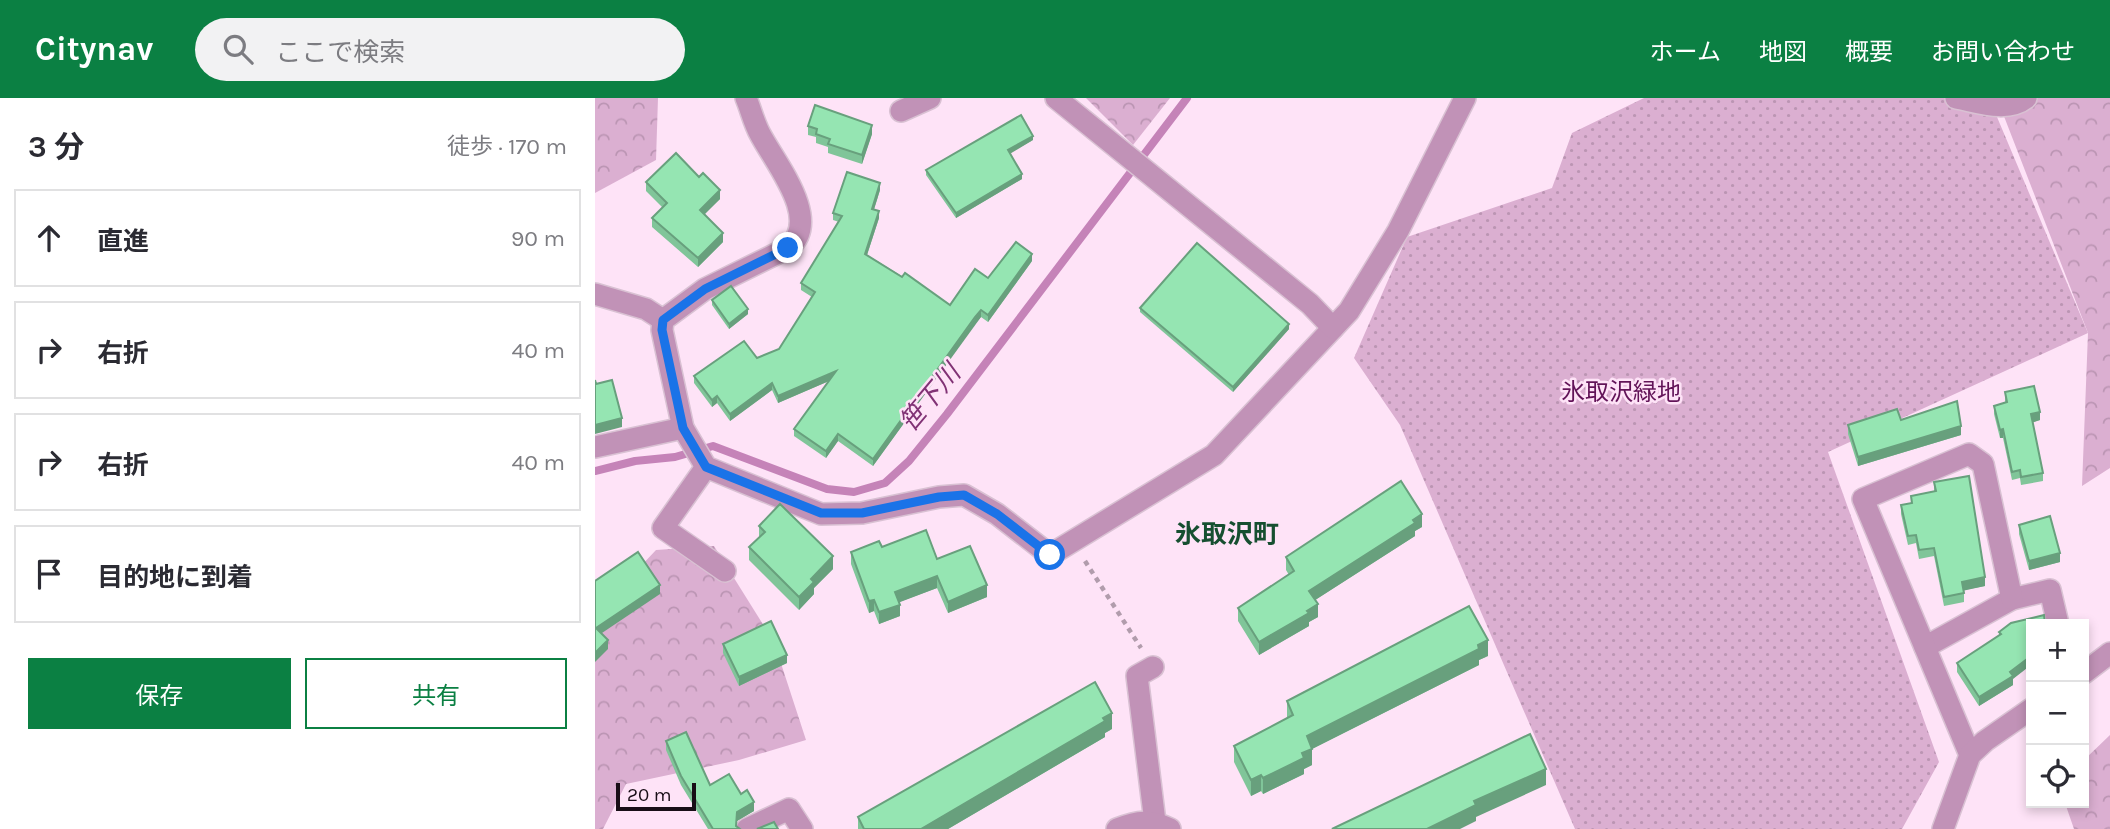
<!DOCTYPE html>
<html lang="ja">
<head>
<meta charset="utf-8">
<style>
	:root { --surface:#fff; --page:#f2f2f3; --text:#2b2b33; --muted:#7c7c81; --line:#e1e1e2; --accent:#0b8043 }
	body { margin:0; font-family:Karla,"Noto Sans JP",sans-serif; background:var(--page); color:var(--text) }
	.controls { position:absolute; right:21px; bottom:21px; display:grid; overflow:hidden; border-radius:0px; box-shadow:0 4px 10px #0003 }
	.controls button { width:63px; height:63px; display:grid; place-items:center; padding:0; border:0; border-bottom:2px solid var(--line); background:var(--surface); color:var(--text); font:35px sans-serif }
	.scale { position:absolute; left:21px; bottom:18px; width:80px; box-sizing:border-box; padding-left:7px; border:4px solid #180d16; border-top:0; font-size:19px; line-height:24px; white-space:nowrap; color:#180d16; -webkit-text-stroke:5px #fee3f7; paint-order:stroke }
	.stop { position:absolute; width:21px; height:21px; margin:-16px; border:5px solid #1a73e8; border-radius:50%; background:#fff }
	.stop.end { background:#1a73e8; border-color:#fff; box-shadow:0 2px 7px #0008 }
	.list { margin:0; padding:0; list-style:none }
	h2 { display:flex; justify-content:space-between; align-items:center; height:91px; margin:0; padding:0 28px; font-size:30px }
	h2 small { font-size:23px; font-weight:400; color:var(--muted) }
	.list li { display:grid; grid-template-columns:46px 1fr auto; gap:21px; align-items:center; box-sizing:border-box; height:98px; margin:0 14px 14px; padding:0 14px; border:2px solid var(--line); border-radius:0px }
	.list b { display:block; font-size:26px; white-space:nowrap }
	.list em { font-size:23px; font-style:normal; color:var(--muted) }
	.actions { display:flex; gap:14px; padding:21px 28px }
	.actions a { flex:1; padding:16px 0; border:2px solid var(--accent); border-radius:0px; text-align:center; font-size:24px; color:var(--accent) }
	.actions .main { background:var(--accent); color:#fff }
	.icon { flex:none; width:38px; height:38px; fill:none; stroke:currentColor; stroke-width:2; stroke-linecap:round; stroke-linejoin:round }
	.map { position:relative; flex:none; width:1515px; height:731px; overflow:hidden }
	header { display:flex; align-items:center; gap:42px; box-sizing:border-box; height:98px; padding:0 35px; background:var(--accent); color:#fff }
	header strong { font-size:33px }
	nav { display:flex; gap:38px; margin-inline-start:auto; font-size:24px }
	.search { width:490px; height:63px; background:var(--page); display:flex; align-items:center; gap:18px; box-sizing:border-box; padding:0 24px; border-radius:38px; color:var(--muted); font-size:26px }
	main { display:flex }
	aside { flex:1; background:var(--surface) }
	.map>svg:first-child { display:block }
	.forest { fill:url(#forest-crowns) }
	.park { fill:url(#park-dots) }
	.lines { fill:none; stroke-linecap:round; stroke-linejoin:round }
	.stream { stroke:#c583b8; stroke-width:8 }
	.street-casing { stroke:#d9c1d3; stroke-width:24 }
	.path { stroke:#b19cac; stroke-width:4.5; stroke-dasharray:5 5; stroke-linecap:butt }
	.street { stroke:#c192b7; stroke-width:21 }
	.wall { fill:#80c599 }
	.shaded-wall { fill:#68a07d }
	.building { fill:#95e5b2; stroke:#68a07d; stroke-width:2 }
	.route { stroke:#1a73e8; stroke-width:9 }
	.labels { text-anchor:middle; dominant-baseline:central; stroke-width:5; stroke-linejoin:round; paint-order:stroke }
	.park-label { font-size:24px; fill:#621358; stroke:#fee3f7 }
	.water-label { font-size:26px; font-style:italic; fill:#813275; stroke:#fee3f7 }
	.neighbourhood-label { font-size:26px; font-weight:bold; fill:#164f30; stroke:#fee3f7 }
</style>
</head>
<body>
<header>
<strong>Citynav</strong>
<div class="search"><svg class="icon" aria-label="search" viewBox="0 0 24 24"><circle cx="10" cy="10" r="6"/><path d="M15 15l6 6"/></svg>ここで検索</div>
<nav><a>ホーム</a><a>地図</a><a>概要</a><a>お問い合わせ</a></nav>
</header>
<main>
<aside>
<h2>3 分<small>徒歩 · 170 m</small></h2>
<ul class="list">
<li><svg class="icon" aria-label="ahead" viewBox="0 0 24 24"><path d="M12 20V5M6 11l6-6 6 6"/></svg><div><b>直進</b></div><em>90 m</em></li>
<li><svg class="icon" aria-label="right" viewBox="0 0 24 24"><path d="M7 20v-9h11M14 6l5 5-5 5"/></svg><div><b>右折</b></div><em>40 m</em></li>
<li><svg class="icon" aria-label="right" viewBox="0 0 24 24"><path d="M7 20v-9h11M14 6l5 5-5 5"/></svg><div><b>右折</b></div><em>40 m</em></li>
<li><svg class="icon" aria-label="arrive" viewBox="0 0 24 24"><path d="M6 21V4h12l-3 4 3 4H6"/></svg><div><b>目的地に到着</b></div></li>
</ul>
<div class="actions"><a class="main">保存</a><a>共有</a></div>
</aside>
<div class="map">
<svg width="1515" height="731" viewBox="0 0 1515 731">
	<defs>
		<pattern id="forest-crowns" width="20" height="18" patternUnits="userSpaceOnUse" patternTransform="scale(1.75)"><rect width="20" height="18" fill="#dbafd1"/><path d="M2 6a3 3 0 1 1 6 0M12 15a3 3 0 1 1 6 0" fill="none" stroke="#bb95b3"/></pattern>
		<pattern id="park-dots" width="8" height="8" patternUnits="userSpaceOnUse" patternTransform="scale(1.75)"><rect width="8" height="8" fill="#dbafd1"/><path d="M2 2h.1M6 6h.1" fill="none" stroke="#bb95b3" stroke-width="1.8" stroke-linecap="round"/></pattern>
	</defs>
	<rect width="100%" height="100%" fill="#fee3f7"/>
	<!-- forest -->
	<g class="forest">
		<path d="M0,0H63L61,62L0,95Z"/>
		<path d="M491,0H575L538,47Z"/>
		<path d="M1410,0H1515V370L1487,388L1493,235L1405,8Z"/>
		<path d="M119,448L179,544L211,642L144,662L31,686L8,731H0V524L11,505L61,452Z"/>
		<path d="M1515,637V731H1479L1470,705H1489V662Z"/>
	</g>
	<!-- park -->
	<path class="park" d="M1049,0H1394L1493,235L1233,354L1344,664L1307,731H980L805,327L759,260L812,139L957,90L977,35Z"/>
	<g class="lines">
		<!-- stream -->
		<path class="stream" d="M0,373L40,363L80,359L118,348L232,391L259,394L290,385L314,363L352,316L592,0"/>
		<defs>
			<g id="street">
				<path d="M151,0C156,12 159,25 165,36C180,65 228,122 193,150L110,191L68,222L67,232L88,330L111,369L226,416L267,415L344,399L369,397L402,416L455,457L619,357L754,213L803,133L870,0"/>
				<path d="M461,0L715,206L738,230"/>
				<path d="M1361,0C1383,4 1412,15 1431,0"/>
				<path d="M306,13L335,0"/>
				<path d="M0,196L51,211L68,222"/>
				<path d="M0,349L88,330"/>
				<path d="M111,369L68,430L130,473"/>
				<path d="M1330,549L1417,501L1455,492L1463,526"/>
				<path d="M558,569L542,578L560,724"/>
				<path d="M1489,575L1515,555"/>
				<path d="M1375,657L1268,401L1374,356L1388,366L1417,501"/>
				<path d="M152,731L194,711L207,731"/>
				<path d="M522,731C543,723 555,721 575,731"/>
				<path d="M1348,731L1375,657L1390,643L1436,611"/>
			</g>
		</defs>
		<!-- street casing -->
		<use href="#street" class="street-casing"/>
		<!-- path -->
		<path class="path" d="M490,463L546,550"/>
		<!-- street -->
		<use href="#street" class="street"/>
	</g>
	<!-- wall -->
	<g class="wall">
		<path d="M213,28L277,36L267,66L233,55V49L221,45V39L213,37Z"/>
		<path d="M438,42L415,55L427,81L361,120L331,77V72Z"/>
		<path d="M51,84L125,101L109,116L128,144L103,169L57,129V120L68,110L51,93Z"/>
		<path d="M285,92L279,111L284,120L272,157L355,207L393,180L437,163L393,224L386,219L380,226L278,368L243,343L231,360L199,338V331L234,283L183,305L177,292L135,323L122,305L117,309L99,285V278L162,260L184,251L217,199L206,192V185L244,124L238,122V115Z"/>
		<path d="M117,202L153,216L134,231L117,207Z"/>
		<path d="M545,210L694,231L638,294L545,214Z"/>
		<path d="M1410,294L1445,322L1438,324L1448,375V383L1426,387L1425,380L1417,382L1408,340H1405L1399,316V308L1410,305Z"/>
		<path d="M1306,322L1366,337L1263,368L1253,336V327Z"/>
		<path d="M1339,384L1390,488L1369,492V504L1349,508L1339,458L1324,461L1321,445L1313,447L1306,416V407L1316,405V398L1339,393Z"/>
		<path d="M1424,427L1465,464L1434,472L1424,436Z"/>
		<path d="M164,428L238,471L219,490V496L204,512L154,462V449L164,440Z"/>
		<path d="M827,429L820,433V438L720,502L723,519L714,524V528L664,557L643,523V510L694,477L691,472V459Z"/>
		<path d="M287,449L342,461L392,499L353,515L342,490L304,504L305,518L284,526L279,513L274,515L256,466V454Z"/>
		<path d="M1416,525L1418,587L1384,608L1362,574V565L1404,538V534Z"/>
		<path d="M128,546L192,565L144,588L128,555Z"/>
		<path d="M893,558L884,562V567L717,651V667L709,671V676L668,696L666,693L656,698L639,664V648L692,620V603Z"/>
		<path d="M517,631L510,635V639L353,731H263V719Z"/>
		<path d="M71,643L115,687L146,696L159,713L142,723L141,729L145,731H113L86,687L71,652Z"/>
	</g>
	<!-- shaded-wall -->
	<g class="shaded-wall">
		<path d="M277,27V36L267,66V57Z"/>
		<path d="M438,38V42L413,57V52Z"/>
		<path d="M427,76V81L361,120V115Z"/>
		<path d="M285,85V92L277,118V111Z"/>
		<path d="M125,92V101L105,121V112Z"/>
		<path d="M284,113V120L270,163V156Z"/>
		<path d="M128,135V144L103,169V160Z"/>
		<path d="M437,156V163L393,224V217Z"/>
		<path d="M153,211V216L134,231V226Z"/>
		<path d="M386,212V219L278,368V361Z"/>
		<path d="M694,226V231L638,294V289Z"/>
		<path d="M241,273V280L183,305V298Z"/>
		<path d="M177,285V292L135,323V316Z"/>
		<path d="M122,298V305L117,309V302Z"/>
		<path d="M1445,314V322L1436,325V316Z"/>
		<path d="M27,320V329L0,336V327Z"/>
		<path d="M1366,328V337L1263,368V359Z"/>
		<path d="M1408,331V340H1405V332Z"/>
		<path d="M243,336V343L231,360V353Z"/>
		<path d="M827,416V429L820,433V438L714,506V493Z"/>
		<path d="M1465,455V464L1434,472V463Z"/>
		<path d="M238,458V471L219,490V496L204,512V499L216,481Z"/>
		<path d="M342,478V490L300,506V494Z"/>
		<path d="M1390,479V488L1367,493V484Z"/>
		<path d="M65,487V496L1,539V530Z"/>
		<path d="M392,487V499L353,515V504Z"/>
		<path d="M279,502V513L274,515V503Z"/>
		<path d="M723,506V519L714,524V528L664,557V544Z"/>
		<path d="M305,507V518L284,526V514Z"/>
		<path d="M13,542V551L0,564V555Z"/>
		<path d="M893,542V558L884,562V567L717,651V667L709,671V676L668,696V680L707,655L712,638L883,547Z"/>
		<path d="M192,557V565L144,588V579Z"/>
		<path d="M1436,558V567L1418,581V587L1384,608V599Z"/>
		<path d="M517,615V631L510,635V639L353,731H326Z"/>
		<path d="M951,671V687L881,719V723L865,731H832L879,703Z"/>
		<path d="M666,677V693L656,698V682Z"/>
		<path d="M159,704V713L142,723L141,731L142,714Z"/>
	</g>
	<!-- building -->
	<g class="building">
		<path d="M220,7L277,27L267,57L233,46L235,41L221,36L222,31L213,28Z"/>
		<path d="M426,17L438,38L413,52L427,76L361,115L331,72Z"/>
		<path d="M81,55L104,79L108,75L125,92L105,112L128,135L103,160L57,120L72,105L51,84Z"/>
		<path d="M252,74L285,85L277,111L284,113L270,156L307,179L310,175L355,207L380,171L393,180L421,144L437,156L393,217L386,212L380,219L278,361L243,336L231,353L199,331L241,273L183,298L177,285L135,316L122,298L117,302L99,278L149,243L162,260L184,251L220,194L206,185L247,118L238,115Z"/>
		<path d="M602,145L694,226L638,289L545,210Z"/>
		<path d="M136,188L153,211L134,226L117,202Z"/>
		<path d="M0,282L1,286L17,282L27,320L0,327Z"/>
		<path d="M1439,288L1445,314L1436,316L1448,375L1426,379L1425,372L1417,374L1408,331L1405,332L1399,308L1412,304L1410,294Z"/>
		<path d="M1362,303L1366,328L1263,359L1253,327L1302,311L1306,322Z"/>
		<path d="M1374,378L1390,479L1367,484L1369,495L1349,499L1339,450L1324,452L1321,437L1313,438L1306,407L1317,405L1316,398L1341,393L1339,384Z"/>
		<path d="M806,383L827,416L818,422L820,425L714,493L723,506L712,513L714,515L664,544L643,510L699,473L691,459Z"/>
		<path d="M185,406L238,458L216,481L219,484L204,499L154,449L170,434L164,428Z"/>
		<path d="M1455,418L1465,455L1434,463L1424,427Z"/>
		<path d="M331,432L342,461L375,448L392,487L353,504L342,478L300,494L305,507L284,514L279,502L274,503L256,454L284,443L287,449Z"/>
		<path d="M43,454L65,487L1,530L13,542L0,555V483Z"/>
		<path d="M874,508L893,542L883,547L884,551L712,638L717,651L707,655L709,660L668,680L666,677L656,682L639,648L698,617L692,603Z"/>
		<path d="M1449,517L1450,526H1436V558L1415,574L1418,578L1384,599L1362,565L1406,536L1404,534L1416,525Z"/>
		<path d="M176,523L192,557L144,579L128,546Z"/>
		<path d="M500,584L517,615L508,620L510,623L326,731H269L263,719Z"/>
		<path d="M91,634L115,687L134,676L146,696L152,692L159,704L142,714L141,728L145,731H118L86,678L71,643Z"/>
		<path d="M935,636L951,671L879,703L881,707L832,731H737Z"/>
		<path d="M179,724L183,731H162Z"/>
	</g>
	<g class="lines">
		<!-- route -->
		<path class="route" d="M193,150L110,191L68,222L67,232L88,330L111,369L226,415H267L344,399L369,397L402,416L455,457"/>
	</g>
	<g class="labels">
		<!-- park labels -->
		<g class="park-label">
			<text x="1026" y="294">氷取沢緑地</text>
		</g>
		<!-- water labels -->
		<g class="water-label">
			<text transform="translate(335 300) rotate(-50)">笹下川</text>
		</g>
		<!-- neighbourhood labels -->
		<g class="neighbourhood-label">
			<text x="632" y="436">氷取沢町</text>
		</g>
	</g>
</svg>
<div class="controls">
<button>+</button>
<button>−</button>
<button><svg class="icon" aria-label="locate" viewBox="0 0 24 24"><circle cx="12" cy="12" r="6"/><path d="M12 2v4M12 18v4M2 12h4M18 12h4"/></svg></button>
</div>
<div class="scale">20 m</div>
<div class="stop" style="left:455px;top:457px"></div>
<div class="stop end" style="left:193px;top:150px"></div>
</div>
</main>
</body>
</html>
